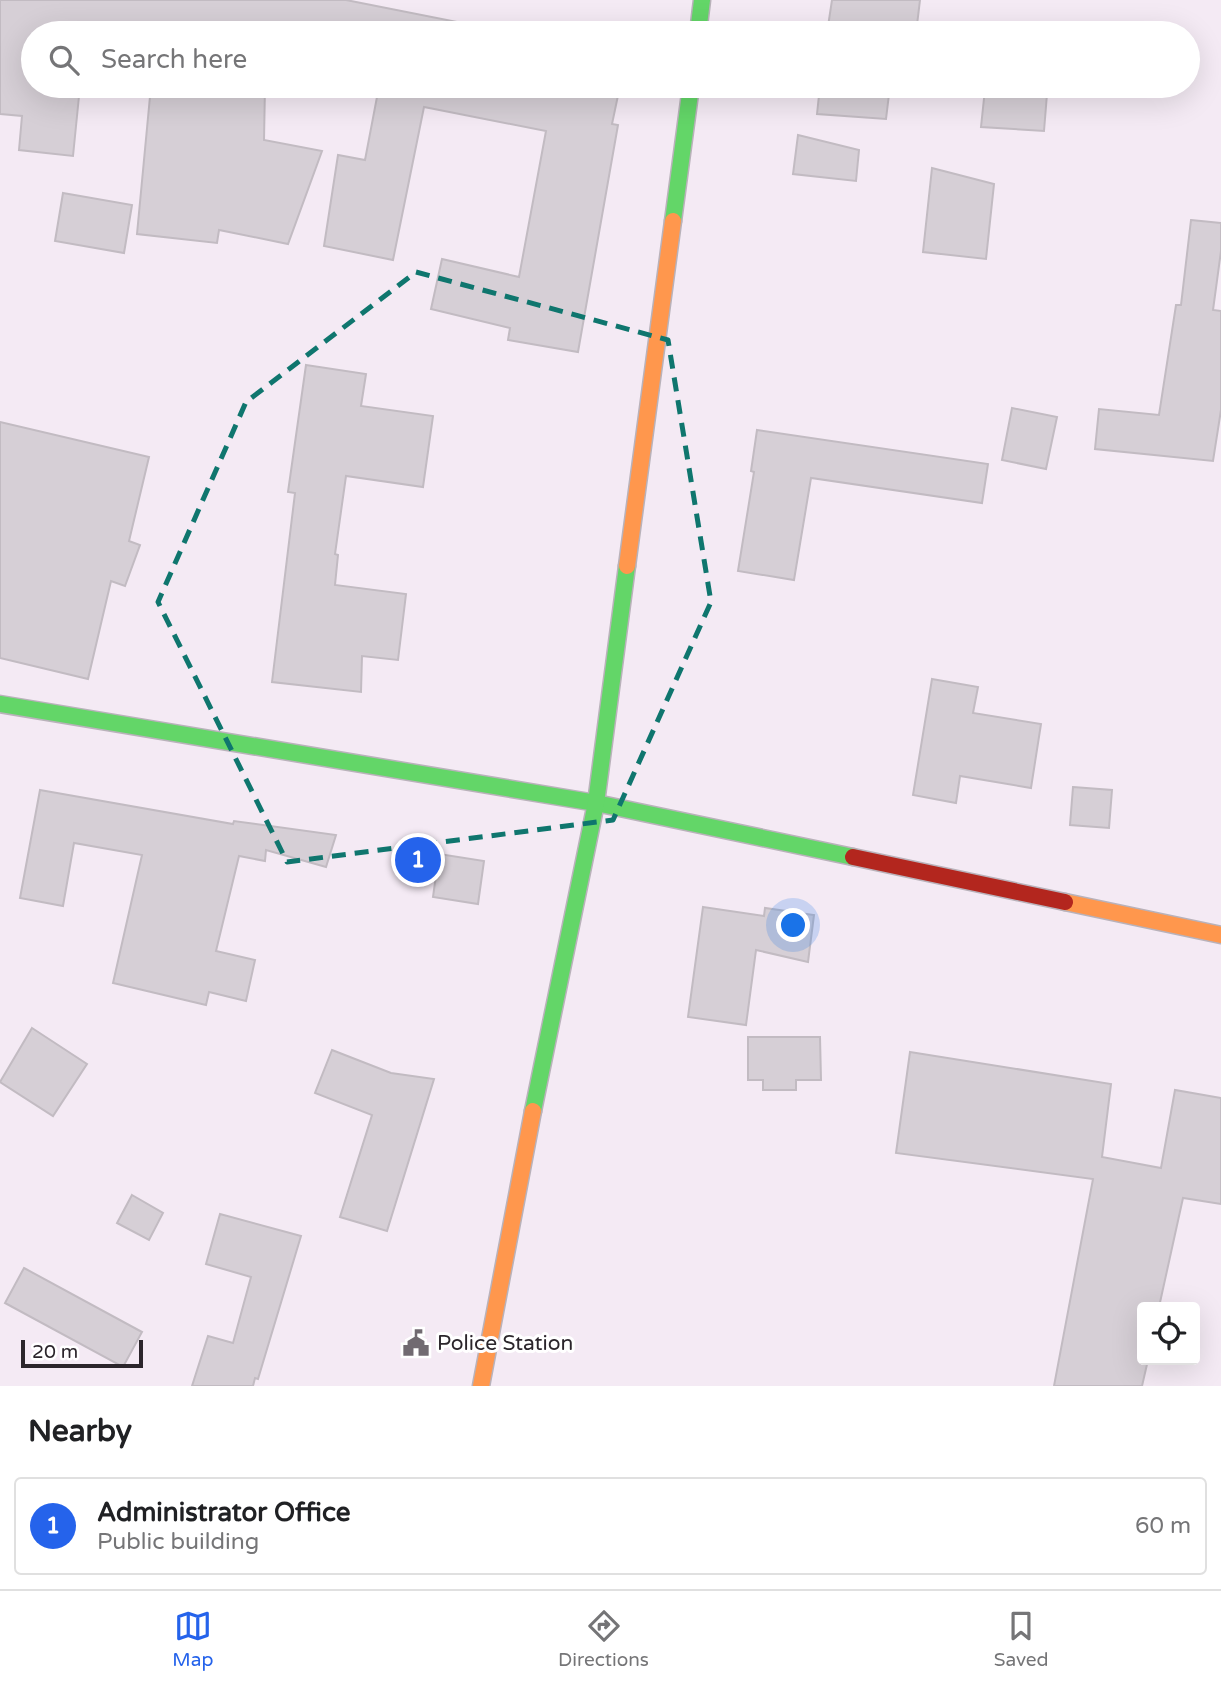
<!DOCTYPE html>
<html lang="en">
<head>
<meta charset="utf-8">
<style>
	:root { --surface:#fff; --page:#f2f2f2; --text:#202124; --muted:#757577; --line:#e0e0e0; --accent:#2563eb }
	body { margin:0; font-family:"Varela Round",sans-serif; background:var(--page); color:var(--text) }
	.controls { position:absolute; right:21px; bottom:21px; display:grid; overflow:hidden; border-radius:7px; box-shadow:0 7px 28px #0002 }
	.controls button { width:63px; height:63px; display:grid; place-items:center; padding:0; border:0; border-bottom:2px solid var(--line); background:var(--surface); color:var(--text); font:35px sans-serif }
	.scale { position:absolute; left:21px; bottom:18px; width:122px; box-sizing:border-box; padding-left:7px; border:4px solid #2b252b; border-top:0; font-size:19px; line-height:24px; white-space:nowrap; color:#2b252b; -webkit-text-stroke:5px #fff; paint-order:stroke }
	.you { position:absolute; left:794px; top:926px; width:24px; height:24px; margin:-18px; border:5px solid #fff; border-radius:50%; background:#1a73e8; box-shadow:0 0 0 10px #1a73e833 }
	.badge { display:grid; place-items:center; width:46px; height:46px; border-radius:50%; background:var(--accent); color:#fff; font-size:23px; font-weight:700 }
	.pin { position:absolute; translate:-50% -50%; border:4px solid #fff; box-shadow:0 2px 7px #0006 }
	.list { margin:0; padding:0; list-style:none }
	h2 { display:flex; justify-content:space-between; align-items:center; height:91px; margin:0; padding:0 28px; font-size:30px }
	h2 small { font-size:23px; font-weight:400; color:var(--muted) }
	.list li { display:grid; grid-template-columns:46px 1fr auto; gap:21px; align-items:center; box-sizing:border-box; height:98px; margin:0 14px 14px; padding:0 14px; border:2px solid var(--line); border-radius:7px }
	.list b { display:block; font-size:26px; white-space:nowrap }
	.list p { margin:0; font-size:23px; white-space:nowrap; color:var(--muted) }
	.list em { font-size:23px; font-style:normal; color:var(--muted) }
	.icon { flex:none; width:38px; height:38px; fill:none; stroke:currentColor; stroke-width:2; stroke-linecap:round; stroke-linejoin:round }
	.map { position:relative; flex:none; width:1221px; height:1386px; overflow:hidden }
	.search { position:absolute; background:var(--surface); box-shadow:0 7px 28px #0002; left:21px; right:21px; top:21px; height:77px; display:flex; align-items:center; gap:18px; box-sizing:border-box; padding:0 24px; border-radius:38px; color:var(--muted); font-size:26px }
	.sheet { height:203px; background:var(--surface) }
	nav { display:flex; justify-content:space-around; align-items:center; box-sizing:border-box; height:98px; border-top:2px solid var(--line); background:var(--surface); font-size:19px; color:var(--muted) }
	nav a { display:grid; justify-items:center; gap:4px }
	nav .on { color:var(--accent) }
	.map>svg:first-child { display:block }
	.building { fill:#d6cfd6; stroke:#c2bbc2; stroke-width:2 }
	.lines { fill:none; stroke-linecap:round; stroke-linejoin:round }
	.fast-casing { stroke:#b9b2ba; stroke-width:19 }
	.slow-casing { stroke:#b9b2ba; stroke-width:19 }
	.jam-casing { stroke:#b9b2ba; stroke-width:19 }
	.fast { stroke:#63d668; stroke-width:16 }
	.slow { stroke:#ff974d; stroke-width:16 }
	.jam { stroke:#b3261e; stroke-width:16 }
	.marked { fill:none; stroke:#0f766e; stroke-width:5; stroke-dasharray:14 9; stroke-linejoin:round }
	.labels { text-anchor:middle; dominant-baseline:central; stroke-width:6; stroke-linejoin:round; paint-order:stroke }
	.poi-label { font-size:21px; fill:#2b252b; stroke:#fff; text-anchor:start }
</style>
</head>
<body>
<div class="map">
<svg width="1221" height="1386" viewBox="0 0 1221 1386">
	<rect width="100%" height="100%" fill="#f4eaf4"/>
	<!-- building -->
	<g class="building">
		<path d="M0,0H346L513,33H33V86H80L73,156L19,150L22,116L0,114Z"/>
		<path d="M832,0H920L916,33H827Z"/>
		<path d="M265,86L264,140L322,151L288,244L219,230L217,243L137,234L151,86Z"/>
		<path d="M342,86H620L612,124L618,125L578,352L508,340L510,328L431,309L442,259L519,277L546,131L424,107L393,260L324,246L338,155L365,160L377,97L342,90Z"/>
		<path d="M820,86H890L886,119L817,114Z"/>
		<path d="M985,89L1047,94L1044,131L981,127Z"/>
		<path d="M798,135L859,150L856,181L793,174Z"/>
		<path d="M932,168L994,184L986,259L923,252Z"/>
		<path d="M63,193L132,205L124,253L55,241Z"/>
		<path d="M1191,220L1221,223V251L1213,310L1221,311V410L1213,461L1095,449L1099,409L1159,415L1176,305H1181Z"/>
		<path d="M306,365L366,374L361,406L433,416L423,487L346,476L335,554L338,555L335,585L406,594L398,660L362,656L361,692L272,682L295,493L288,492Z"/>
		<path d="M1012,408L1057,417L1046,469L1002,460Z"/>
		<path d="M0,422L149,457L129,541L140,545L125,586L111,581L88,679L0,658Z"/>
		<path d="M757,430L988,464L982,503L811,478L794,580L738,571L754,472L751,471Z"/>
		<path d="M932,679L978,687L973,713L1041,724L1031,788L960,776L956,803L913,795Z"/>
		<path d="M1073,787L1112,790L1109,828L1070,825Z"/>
		<path d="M40,790L233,824L234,821L336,835L326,867L266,850L265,861L239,856L216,951L255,960L246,1001L209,992L206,1005L113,983L142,855L74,843L63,906L20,898Z"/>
		<path d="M439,854L484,861L478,904L433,897Z"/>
		<path d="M703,907L764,916L765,908L814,915L808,962L756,950L746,1025L688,1017Z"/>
		<path d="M32,1028L87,1064L53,1116L0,1082Z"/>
		<path d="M748,1037H820L821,1080H796V1090H763V1080H748Z"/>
		<path d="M332,1050L391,1073L434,1079L387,1231L340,1217L372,1115L315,1093Z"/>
		<path d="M910,1052L1111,1084L1102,1157L1161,1168L1175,1090L1221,1098V1204L1183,1198L1159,1307H1142V1360H1148L1142,1386H1054L1093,1179L896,1153Z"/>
		<path d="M132,1195L163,1213L149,1240L117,1223Z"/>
		<path d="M220,1214L301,1236L258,1379L255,1378L253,1386H192L208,1336L233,1343L251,1277L206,1264Z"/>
		<path d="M24,1268L142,1332L123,1367L5,1303Z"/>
	</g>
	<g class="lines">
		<defs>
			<g id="fast">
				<path d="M698,33L702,0"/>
				<path d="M673,221L691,86"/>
				<path d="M0,704L596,803L853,857"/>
				<path d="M533,1111L596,803L627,566"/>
			</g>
			<g id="slow">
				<path d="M627,566L673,221"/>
				<path d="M1065,902L1221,935"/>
				<path d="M481,1386L533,1111"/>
			</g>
			<path id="jam" d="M853,857L1065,902"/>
		</defs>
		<!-- fast casing -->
		<use href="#fast" class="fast-casing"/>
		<!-- slow casing -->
		<use href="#slow" class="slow-casing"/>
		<!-- jam casing -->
		<use href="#jam" class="jam-casing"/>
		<!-- fast -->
		<use href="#fast" class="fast"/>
		<!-- slow -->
		<use href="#slow" class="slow"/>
		<!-- jam -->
		<use href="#jam" class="jam"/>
	</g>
	<!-- marked area -->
	<path class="marked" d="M416,272L668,340L711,602L613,820L287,862L158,602L246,402Z"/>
	<!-- icons -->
	<defs>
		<symbol id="civic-bare" viewBox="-9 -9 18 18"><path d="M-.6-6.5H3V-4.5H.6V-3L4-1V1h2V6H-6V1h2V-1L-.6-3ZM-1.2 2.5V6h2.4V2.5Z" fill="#716a71" stroke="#fff" stroke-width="2.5" paint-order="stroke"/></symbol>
	</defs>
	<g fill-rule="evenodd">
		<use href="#civic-bare" x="397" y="1324" width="38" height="38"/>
	</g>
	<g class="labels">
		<!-- poi labels -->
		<g class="poi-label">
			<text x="437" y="1343">Police Station</text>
		</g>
	</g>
</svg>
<div class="controls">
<button><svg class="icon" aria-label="locate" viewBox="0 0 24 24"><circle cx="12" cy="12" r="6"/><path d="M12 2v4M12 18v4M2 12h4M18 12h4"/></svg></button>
</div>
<div class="scale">20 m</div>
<div class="you"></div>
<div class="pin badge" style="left:418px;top:860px">1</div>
<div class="search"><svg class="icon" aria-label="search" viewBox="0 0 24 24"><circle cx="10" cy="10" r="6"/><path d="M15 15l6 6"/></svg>Search here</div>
</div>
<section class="sheet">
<h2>Nearby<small></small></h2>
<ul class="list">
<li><span class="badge">1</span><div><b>Administrator Office</b><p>Public building</p></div><em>60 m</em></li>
</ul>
</section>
<nav>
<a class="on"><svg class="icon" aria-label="map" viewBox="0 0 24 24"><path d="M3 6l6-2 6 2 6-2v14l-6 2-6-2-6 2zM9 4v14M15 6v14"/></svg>Map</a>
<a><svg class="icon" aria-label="directions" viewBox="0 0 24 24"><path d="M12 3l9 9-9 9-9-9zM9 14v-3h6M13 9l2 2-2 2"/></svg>Directions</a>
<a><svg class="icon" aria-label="saved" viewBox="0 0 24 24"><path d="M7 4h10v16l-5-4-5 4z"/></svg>Saved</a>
</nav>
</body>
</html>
